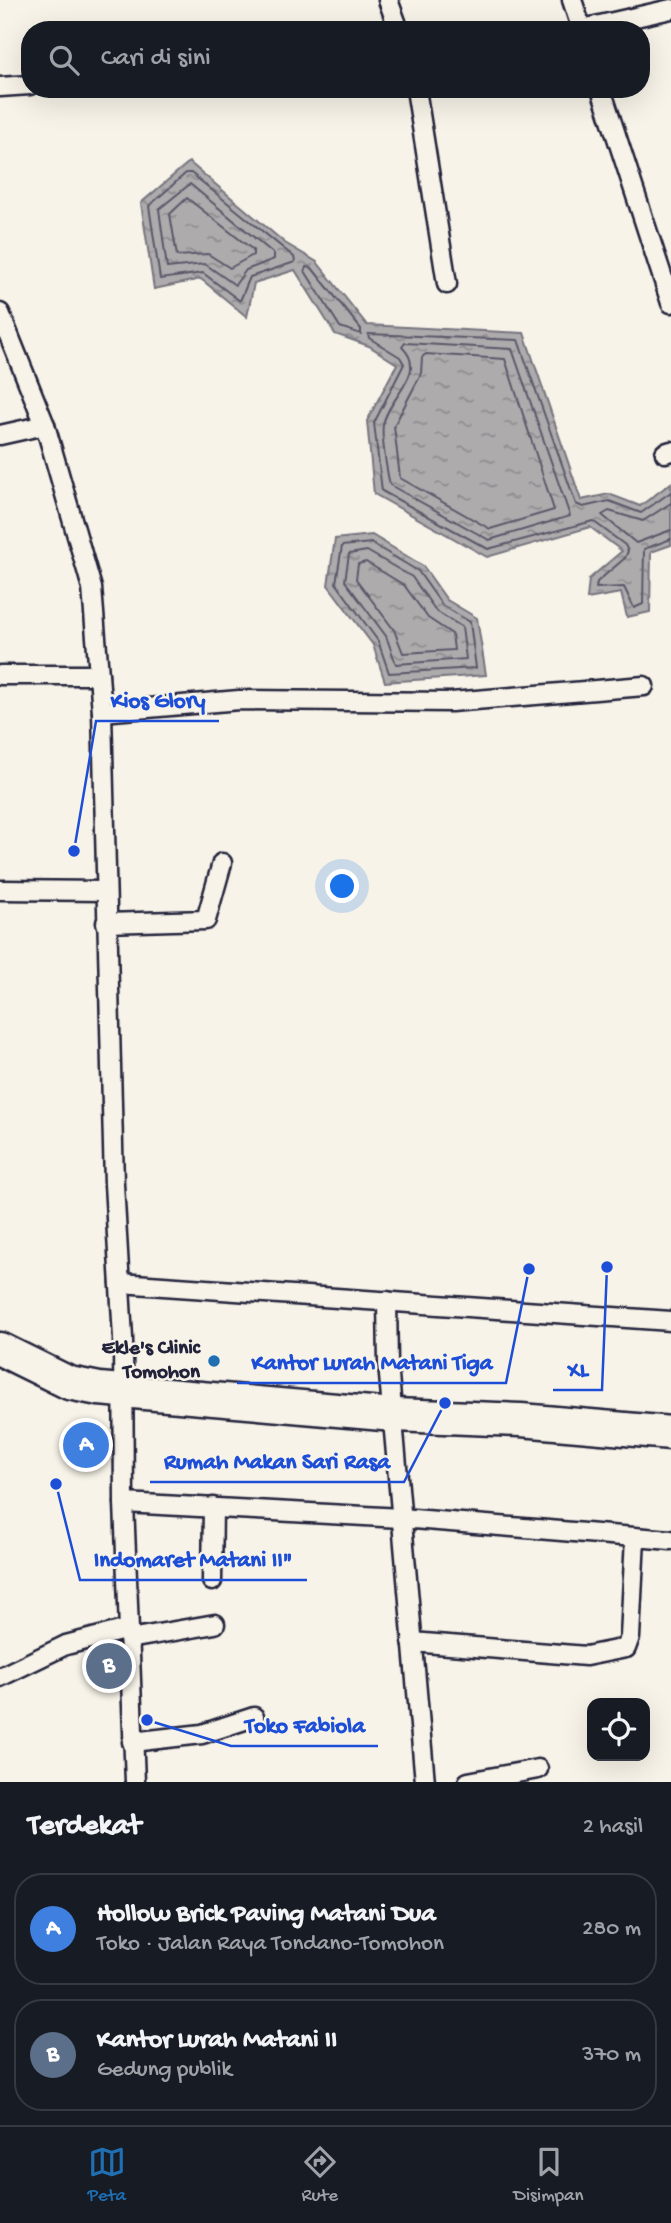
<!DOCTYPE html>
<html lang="id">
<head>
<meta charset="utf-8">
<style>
	:root { --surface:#171b24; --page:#20242c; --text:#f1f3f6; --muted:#9ea1a6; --line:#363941; --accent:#1f6fb2 }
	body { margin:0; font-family:"Gochi Hand",sans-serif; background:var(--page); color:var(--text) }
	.controls { position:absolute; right:21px; bottom:21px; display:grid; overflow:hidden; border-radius:14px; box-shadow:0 7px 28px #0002 }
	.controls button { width:63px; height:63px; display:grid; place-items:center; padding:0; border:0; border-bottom:2px solid var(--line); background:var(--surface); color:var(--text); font:35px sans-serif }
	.you { position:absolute; left:343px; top:887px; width:24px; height:24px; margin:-18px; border:5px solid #fff; border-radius:50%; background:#1a73e8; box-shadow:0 0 0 10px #1a73e833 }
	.badge { display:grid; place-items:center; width:46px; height:46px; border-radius:50%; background:var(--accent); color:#fff; font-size:23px; font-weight:700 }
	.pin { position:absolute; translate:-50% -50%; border:4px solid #fff; box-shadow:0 2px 7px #0006 }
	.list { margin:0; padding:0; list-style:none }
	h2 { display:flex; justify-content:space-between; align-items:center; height:91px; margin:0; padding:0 28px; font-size:30px }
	h2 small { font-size:23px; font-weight:400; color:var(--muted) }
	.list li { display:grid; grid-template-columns:46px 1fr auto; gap:21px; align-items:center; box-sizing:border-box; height:112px; margin:0 14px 14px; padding:0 14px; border:2px solid var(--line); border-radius:28px }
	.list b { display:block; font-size:26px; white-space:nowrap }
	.list p { margin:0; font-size:23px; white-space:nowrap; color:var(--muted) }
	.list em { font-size:23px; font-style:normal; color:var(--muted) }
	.icon { flex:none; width:38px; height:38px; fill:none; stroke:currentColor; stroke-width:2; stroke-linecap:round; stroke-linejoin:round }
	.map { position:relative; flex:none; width:671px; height:1782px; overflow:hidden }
	.search { position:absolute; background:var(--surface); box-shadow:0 7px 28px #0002; left:21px; right:21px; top:21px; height:77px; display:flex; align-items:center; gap:18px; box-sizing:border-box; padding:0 24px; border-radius:28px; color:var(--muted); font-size:26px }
	.sheet { height:343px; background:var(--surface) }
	nav { display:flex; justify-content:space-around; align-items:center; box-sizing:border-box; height:98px; border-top:2px solid var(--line); background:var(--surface); font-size:19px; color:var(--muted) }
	nav a { display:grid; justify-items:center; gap:4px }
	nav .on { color:var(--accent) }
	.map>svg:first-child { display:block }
	.water { fill:url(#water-ripples); stroke:#76747f; stroke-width:2 }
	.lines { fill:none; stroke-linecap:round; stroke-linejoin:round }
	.shore { stroke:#5a5969; stroke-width:2 }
	.street-casing { stroke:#22223b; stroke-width:23 }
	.highway-casing { stroke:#22223b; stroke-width:37 }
	.street { stroke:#f7f3e8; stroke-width:18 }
	.highway { stroke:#f7f3e8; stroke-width:32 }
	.poi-dot { fill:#1f6fb2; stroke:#f7f3e8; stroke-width:2.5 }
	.labels { text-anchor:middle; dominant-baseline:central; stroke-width:5; stroke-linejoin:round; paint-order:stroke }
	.poi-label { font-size:21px; font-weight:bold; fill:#22223b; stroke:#f7f3e8; text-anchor:end }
	.leader { fill:none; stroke:#1d4ed8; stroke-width:2.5 }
	.callout-dot { fill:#1d4ed8; stroke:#f7f3e8; stroke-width:2.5 }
	.callout-label { font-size:23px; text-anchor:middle; font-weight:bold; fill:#1d4ed8; stroke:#f7f3e8; stroke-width:5; stroke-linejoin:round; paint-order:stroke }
</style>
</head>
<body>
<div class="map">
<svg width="671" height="1782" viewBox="0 0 671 1782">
	<defs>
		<pattern id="water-ripples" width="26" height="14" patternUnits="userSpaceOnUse" patternTransform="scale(1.75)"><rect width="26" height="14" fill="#aeabad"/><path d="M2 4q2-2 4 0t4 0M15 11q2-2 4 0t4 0" fill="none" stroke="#8d8b8e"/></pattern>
	</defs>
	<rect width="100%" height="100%" fill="#f7f3e8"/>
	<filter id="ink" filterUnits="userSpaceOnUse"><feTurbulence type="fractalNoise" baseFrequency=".0143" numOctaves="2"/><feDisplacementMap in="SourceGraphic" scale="14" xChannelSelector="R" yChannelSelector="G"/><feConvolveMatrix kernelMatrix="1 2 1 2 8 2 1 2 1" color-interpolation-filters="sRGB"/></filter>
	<g filter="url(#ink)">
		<!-- water -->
		<g class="water">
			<path d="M189,162L285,243L317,262L367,325L524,333L581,500L609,494L640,506L671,483V545L651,552L650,612L627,617L621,593L587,599L589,579L622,551L590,527L487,557L374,494L367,421L397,364L369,346L335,334L295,270L254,283L247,317L201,279L154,289L141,203Z"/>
			<path d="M372,535L423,566L447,600L477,618L486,675L385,682L373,645L328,585L335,539Z"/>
		</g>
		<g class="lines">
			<!-- shore -->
			<g class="shore">
				<path d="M186,173H191L294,257L295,262L250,277L240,301L203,273L160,279L149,206Z"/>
				<path d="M190,184L274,254V259L246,270L235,285L205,264L167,268L159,209Z"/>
				<path d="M187,198L253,250V255L230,268L208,254L177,256L170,214Z"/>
				<path d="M306,267L312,268L361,329V334L340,327L305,271Z"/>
				<path d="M405,343L512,349L570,516L489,540L390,485C387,472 381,437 383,425C388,397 429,373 402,347Z"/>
				<path d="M426,354L505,359L554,510L490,529L400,478L394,426L421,374L422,357Z"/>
				<path d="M671,492L641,513L609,501L583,507L576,504L518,340L368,334L369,338L400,357L404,364L374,423L382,491L488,549L593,521L625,545L628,551L625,558L597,582L596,588L624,587L634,608L643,604L644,549L671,539"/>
				<path d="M671,503L643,521L609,511L602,515L636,543L671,530"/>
				<path d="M371,543L418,571L442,605L470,622L476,668L389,673L378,641L336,583L342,546Z"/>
				<path d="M367,551L412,577L436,611L462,627L466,659L396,664L386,636L345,581L349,554Z"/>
				<path d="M366,562L404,585L428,618L452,634L454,650L403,653L394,630L356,579L358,564Z"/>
			</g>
			<defs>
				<g id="street">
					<path d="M388,0L399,30"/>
					<path d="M572,0L582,30"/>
					<path d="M578,30L671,9"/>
					<path d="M0,87L30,85"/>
					<path d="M416,89L447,284"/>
					<path d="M601,89L671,303"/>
					<path d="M0,313L45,425L92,588L102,712L114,1184L123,1338L124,1503L135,1782"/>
					<path d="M0,435L45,425"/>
					<path d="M665,453L671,451"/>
					<path d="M0,675H99"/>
					<path d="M102,712L239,700L451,702L644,686"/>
					<path d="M0,890L106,891"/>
					<path d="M106,923L206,920L222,863"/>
					<path d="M120,1283L671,1321"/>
					<path d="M387,1301L388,1364L425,1782"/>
					<path d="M124,1503L401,1518L671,1540"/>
					<path d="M212,1581L213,1507"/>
					<path d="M129,1639L215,1624"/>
					<path d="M412,1642L586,1656L626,1648L630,1637L635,1538"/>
					<path d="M0,1677L66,1645L128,1629"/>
					<path d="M132,1742L202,1734L254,1717"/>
					<path d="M468,1782L538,1769"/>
				</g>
				<path id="highway" d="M0,1349L69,1383L99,1389L394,1415L521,1420L671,1433"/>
			</defs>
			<!-- street casing -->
			<use href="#street" class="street-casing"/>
			<!-- highway casing -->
			<use href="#highway" class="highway-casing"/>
			<!-- street -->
			<use href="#street" class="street"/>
			<!-- highway -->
			<use href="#highway" class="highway"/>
		</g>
	</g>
	<!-- markers -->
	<circle class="poi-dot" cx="214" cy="1361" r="7"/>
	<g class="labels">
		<!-- poi labels -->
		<g class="poi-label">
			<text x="200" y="1349">Ekle's Clinic<tspan x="200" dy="24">Tomohon</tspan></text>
		</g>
	</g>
	<!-- callouts -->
	<path class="leader" d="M74 851L96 721H219M529 1269L506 1383H237M607 1267L602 1390H553M445 1403L404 1482H150M56 1484L80 1580H307M147 1720L231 1746H378"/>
	<g class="callout-dot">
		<circle cx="74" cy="851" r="7"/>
		<circle cx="529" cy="1269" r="7"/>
		<circle cx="607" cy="1267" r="7"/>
		<circle cx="445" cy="1403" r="7"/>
		<circle cx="56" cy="1484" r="7"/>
		<circle cx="147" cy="1720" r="7"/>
	</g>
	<g class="callout-label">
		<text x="158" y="707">Kios Glory</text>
		<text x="372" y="1369">Kantor Lurah Matani Tiga</text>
		<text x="578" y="1376">XL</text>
		<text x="277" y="1468">Rumah Makan Sari Rasa</text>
		<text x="193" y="1566">Indomaret Matani II"</text>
		<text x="305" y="1732">Toko Fabiola</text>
	</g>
</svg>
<div class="controls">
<button><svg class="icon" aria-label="locate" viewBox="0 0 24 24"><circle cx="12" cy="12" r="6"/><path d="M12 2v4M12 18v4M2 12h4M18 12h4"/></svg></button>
</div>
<div class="you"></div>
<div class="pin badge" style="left:86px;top:1445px;background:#3f7fe0">A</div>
<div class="pin badge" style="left:109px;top:1666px;background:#5c6f8a">B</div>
<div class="search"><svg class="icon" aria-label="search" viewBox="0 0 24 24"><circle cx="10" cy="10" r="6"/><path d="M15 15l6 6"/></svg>Cari di sini</div>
</div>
<section class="sheet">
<h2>Terdekat<small>2 hasil</small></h2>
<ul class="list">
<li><span class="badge" style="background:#3f7fe0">A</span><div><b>Hollow Brick Paving Matani Dua</b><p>Toko · Jalan Raya Tondano-Tomohon</p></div><em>280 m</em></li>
<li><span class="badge" style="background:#5c6f8a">B</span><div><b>Kantor Lurah Matani II</b><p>Gedung publik</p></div><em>370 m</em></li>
</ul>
</section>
<nav>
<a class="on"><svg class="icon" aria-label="map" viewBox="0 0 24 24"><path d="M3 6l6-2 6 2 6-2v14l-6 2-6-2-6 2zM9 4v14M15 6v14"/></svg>Peta</a>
<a><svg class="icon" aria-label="directions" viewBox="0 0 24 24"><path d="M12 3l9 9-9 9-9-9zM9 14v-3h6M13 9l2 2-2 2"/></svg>Rute</a>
<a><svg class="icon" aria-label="saved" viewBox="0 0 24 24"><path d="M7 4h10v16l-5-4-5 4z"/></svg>Disimpan</a>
</nav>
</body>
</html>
